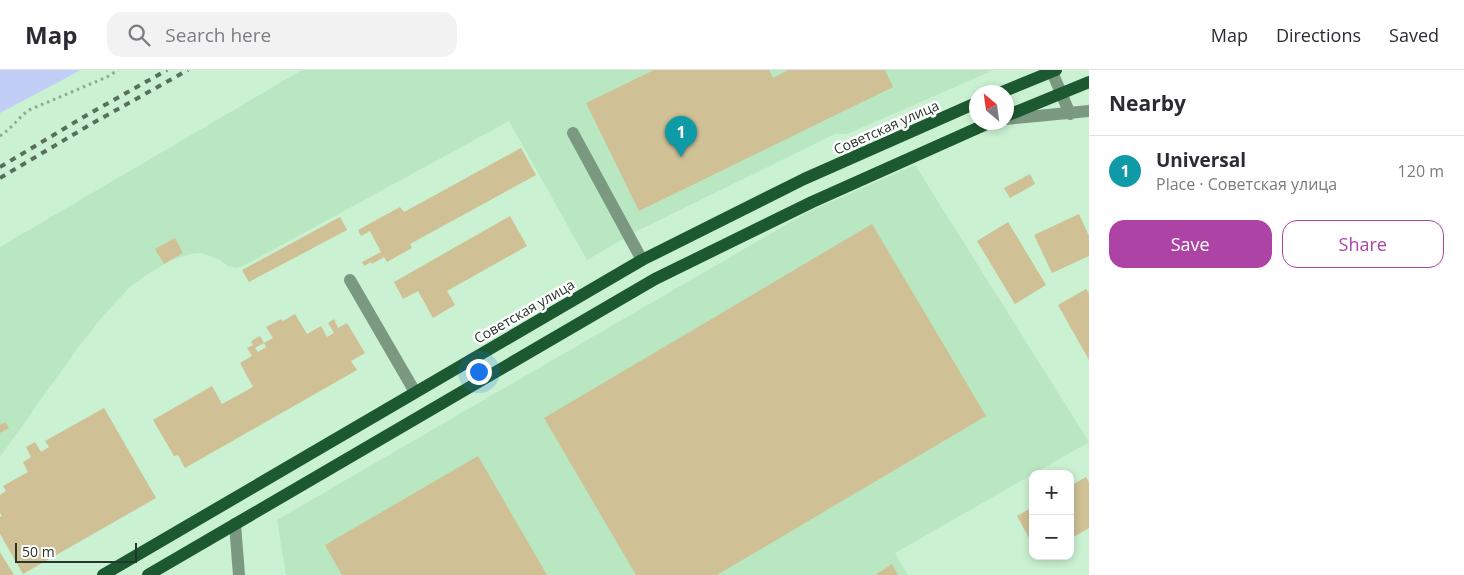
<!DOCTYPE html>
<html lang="en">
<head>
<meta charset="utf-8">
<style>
	:root { --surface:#fff; --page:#f2f2f3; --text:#2b2b33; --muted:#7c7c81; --line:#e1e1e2; --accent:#ad44a5 }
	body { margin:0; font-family:"Open Sans",sans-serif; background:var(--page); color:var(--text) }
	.controls { position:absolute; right:15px; bottom:15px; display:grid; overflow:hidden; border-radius:10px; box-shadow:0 2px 8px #0003 }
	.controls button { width:45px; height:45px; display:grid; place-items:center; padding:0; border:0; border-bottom:1px solid var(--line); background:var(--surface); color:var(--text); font:25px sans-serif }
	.compass { position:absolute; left:969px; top:15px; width:45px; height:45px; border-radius:50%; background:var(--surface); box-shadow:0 2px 8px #0003; rotate:331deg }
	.scale { position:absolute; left:15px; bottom:12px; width:122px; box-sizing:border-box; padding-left:5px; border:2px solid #263629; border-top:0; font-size:14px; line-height:18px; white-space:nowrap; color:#263629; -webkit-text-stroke:4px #fff; paint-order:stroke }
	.you { position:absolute; left:478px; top:301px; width:18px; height:18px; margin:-12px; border:4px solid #fff; border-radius:50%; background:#1a73e8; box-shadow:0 0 0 8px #1a73e833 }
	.badge { display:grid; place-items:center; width:32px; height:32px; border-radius:50%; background:var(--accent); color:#fff; font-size:16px; font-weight:700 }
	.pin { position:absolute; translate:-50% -41px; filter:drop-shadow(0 1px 2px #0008) }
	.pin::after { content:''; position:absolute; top:26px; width:18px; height:15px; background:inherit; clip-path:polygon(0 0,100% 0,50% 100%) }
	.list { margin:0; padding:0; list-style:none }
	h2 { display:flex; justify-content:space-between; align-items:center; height:65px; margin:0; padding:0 20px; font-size:21px }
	h2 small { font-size:16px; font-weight:400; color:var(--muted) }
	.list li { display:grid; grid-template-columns:32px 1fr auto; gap:15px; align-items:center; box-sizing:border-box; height:70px; padding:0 20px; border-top:1px solid var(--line) }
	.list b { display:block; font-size:19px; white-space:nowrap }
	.list p { margin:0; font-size:16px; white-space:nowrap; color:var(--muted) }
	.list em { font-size:16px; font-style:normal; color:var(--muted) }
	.actions { display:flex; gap:10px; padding:15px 20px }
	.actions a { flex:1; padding:11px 0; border:1px solid var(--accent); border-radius:15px; text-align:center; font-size:18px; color:var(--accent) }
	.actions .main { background:var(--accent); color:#fff }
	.icon { flex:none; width:28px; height:28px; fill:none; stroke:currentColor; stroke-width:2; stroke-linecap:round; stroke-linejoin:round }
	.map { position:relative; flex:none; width:1089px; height:505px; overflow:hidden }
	header { display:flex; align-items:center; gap:30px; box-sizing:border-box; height:70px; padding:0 25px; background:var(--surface); border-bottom:1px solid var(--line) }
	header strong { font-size:24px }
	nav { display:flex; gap:28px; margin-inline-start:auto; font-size:18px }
	.search { width:350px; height:45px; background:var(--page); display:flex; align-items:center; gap:12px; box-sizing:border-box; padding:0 18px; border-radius:15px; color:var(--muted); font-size:19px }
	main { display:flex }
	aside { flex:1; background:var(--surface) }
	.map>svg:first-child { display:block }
	.built { fill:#b9e7c1 }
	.green { fill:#c1cef5 }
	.building { fill:#cfc095 }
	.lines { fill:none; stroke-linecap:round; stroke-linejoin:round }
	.path { stroke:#8caa91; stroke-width:3; stroke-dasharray:2.5 4; stroke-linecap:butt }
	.minor { stroke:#7b9981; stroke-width:12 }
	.major { stroke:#1d5930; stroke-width:12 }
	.rail { stroke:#586f5c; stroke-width:4; stroke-dasharray:6 6; stroke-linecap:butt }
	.labels { text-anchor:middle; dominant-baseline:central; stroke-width:5; stroke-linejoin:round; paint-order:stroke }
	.street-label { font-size:14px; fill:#263629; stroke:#fff }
</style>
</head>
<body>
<header>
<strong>Map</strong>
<div class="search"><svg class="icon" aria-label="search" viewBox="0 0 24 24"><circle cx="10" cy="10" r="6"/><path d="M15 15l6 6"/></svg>Search here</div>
<nav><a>Map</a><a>Directions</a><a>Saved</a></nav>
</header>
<main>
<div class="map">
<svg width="1089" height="505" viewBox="0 0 1089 505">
	<rect width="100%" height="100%" fill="#caf1d1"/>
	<!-- built -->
	<g class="built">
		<path d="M302,0H994L847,64H835L635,162L587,190L509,51L243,196L236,198L228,196L220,190L201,183L190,184L172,190L152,201L130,217L102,247L74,283L0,387V177Z"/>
		<path d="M915,95L1089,372L895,483L908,505H286L277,450L808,142Z"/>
	</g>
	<!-- green -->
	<path class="green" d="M0,0H81L0,43Z"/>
	<!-- building -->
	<g class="building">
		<path d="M654,0H769L773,8L788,0H885L893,17L639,141L586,33Z"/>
		<path d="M521,78L536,105L410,174L412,178L387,192L384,187L372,194L371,192L364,196L362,192L381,182L370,161L361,166L358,160L400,137L404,142Z"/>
		<path d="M1030,104L1035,114L1010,128L1004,118Z"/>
		<path d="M1079,144L1089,166V186L1052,203L1034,165Z"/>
		<path d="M510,146L527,176L447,221L455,235L433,248L418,221L403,229L394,212Z"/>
		<path d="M340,147L347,160L249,212L242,200Z"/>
		<path d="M1008,152L1046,215L1015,234L977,171Z"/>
		<path d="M872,154L986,346L717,505H636L544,348Z"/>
		<path d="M175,168L183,183L164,194L155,179Z"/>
		<path d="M1086,219L1089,223V290L1058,235Z"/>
		<path d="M295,244L307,264L321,256L327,267L334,263L328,253L334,249L338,258L347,253L365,283L351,291L357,300L185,398L178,385L174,386L153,350L212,316L222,334L253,317L240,293L252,286L247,278L253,275L251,271L260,266L264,273L255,278L258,282L266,277L264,273L273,268L266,257L281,249L283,251Z"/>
		<path d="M104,338L156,428L23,504L0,464V447L2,446L0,443V425L6,421L3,416L28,402L23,392L31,387L26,377L35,372L41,382L49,377L45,371Z"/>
		<path d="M5,352L9,358L0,363V355Z"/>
		<path d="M478,386L547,505H342L325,475Z"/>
		<path d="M1086,407L1089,412V458L1070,469V416Z"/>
		<path d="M1033,437V475L1017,446Z"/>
		<path d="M0,482L14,505H0Z"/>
		<path d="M892,494L898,505H877V504Z"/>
	</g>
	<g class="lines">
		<!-- path -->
		<path class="path" d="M0,66C11,59 18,48 29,40L107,7L118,0"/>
		<!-- minor -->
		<g class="minor">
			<path d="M1052,2L1070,44"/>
			<path d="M1006,49L1089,41"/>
			<path d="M573,63L642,190"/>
			<path d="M350,210L415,322"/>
			<path d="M235,454L239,505"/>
		</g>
		<!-- major -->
		<g class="major">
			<path d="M1002,22L1056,0"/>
			<path d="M1006,46L1089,12"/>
			<path d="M103,505L642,190L804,109L976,33"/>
			<path d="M148,505L655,209L812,132L991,52"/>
		</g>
		<!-- rail -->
		<g class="rail">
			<path d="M0,97L87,45L167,0"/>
			<path d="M0,108L93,53L188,0"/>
		</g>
	</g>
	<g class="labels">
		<!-- street labels -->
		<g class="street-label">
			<text transform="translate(886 57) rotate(-24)">Советская улица</text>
			<text transform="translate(524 241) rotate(-30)">Советская улица</text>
		</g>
	</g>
</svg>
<div class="controls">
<button>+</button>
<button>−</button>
</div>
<svg class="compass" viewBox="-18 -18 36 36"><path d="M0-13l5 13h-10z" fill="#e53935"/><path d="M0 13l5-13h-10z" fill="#7c7c81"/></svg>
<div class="scale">50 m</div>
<div class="you"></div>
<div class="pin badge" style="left:681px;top:87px;background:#0f9aa8">1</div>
</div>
<aside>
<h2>Nearby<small></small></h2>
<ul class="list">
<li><span class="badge" style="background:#0f9aa8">1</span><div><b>Universal</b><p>Place · Советская улица</p></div><em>120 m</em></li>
</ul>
<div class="actions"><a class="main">Save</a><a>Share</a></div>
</aside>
</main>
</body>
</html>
